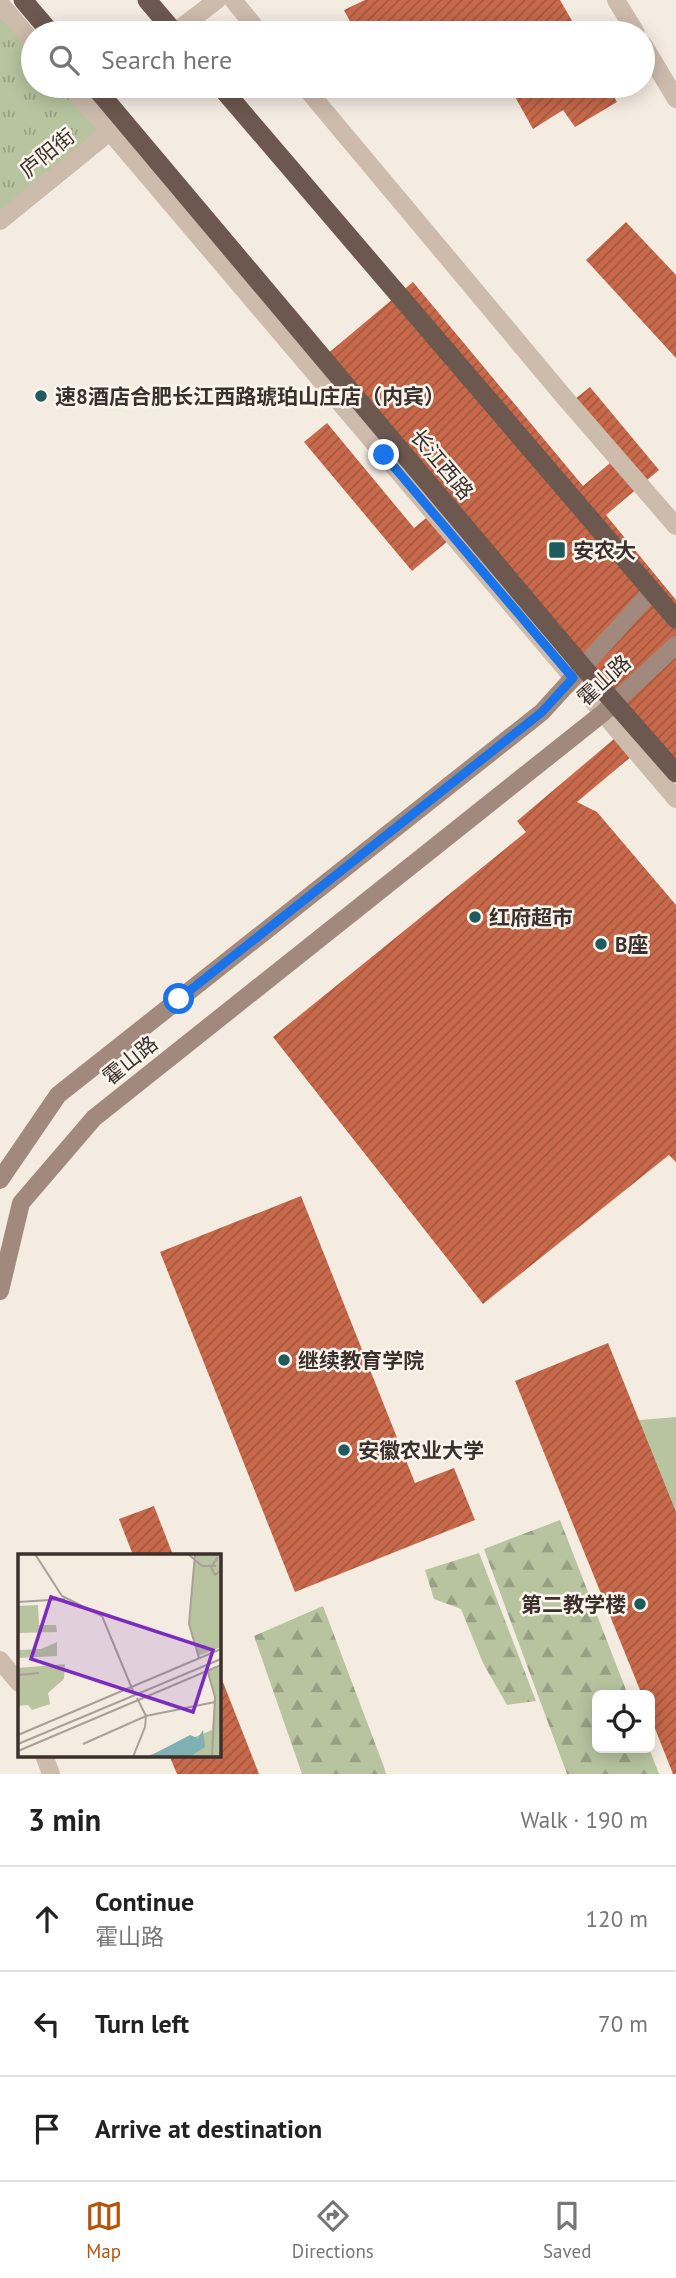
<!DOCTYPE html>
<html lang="en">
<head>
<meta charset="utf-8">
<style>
	:root { --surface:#fff; --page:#f2f2f2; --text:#222; --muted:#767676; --line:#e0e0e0; --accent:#b45309 }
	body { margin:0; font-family:"PT Sans","Noto Sans SC",sans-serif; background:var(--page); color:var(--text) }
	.controls { position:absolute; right:21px; bottom:21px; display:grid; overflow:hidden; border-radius:10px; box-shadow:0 4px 18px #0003 }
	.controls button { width:63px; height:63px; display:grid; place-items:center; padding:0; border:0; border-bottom:2px solid var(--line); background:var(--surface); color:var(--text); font:35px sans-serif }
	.stop { position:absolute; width:21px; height:21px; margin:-16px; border:5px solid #1a73e8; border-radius:50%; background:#fff }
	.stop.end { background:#1a73e8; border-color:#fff; box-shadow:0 2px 7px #0008 }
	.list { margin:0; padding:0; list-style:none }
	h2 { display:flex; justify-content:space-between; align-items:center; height:91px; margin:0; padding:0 28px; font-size:30px }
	h2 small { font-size:23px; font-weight:400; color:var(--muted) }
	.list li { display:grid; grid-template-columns:46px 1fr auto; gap:21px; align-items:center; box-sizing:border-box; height:105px; padding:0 28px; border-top:2px solid var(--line) }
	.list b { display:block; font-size:26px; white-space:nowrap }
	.list p { margin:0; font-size:23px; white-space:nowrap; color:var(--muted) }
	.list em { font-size:23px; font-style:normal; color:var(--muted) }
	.icon { flex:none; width:38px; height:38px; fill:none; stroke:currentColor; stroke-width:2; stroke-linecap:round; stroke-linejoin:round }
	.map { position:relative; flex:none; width:676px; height:1774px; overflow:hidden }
	.search { position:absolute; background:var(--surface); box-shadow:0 4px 18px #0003; left:21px; right:21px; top:21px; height:77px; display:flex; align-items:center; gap:18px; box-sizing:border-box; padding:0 24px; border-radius:38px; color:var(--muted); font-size:26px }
	.sheet { height:406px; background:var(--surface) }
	nav { display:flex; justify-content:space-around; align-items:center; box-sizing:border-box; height:98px; border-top:2px solid var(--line); background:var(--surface); font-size:19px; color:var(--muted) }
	nav a { display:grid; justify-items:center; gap:4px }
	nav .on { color:var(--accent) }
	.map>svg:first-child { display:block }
	.green { fill:#b8c4a0 }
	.forest { fill:url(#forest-firs) }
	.park { fill:url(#park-tufts) }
	.building { fill:url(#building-hatch) }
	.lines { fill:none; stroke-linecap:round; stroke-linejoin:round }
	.minor { stroke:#cdbbac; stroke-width:18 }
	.secondary { stroke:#a18a7d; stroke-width:18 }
	.trunk { stroke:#6c584f; stroke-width:19 }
	.route { stroke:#1a73e8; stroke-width:9 }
	.poi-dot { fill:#1f5a5e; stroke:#fbf5ee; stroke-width:2.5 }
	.labels { text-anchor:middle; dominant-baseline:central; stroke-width:5; stroke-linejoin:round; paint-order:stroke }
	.street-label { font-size:21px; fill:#3b302b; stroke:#fbf5ee }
	.poi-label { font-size:21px; font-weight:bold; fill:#3b302b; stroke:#fbf5ee; text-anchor:start }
	.inset-road { fill:none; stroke:#aaa098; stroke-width:2 }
	.view { fill:#7b2cbf; fill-opacity:0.15; stroke:#7b2cbf; stroke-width:3.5 }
	.inset-edge { fill:none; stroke:#3b302b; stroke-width:3.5 }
</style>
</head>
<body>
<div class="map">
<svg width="676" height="1774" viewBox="0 0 676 1774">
	<defs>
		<pattern id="forest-firs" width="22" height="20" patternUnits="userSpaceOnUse" patternTransform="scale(1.75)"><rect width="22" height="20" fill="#b8c4a0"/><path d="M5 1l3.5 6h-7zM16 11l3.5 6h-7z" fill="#97a083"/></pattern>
		<pattern id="park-tufts" width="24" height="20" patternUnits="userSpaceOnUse" patternTransform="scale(1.75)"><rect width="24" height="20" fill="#b8c4a0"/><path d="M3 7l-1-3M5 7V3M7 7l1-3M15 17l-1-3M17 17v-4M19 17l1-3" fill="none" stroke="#97a083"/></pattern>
		<pattern id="building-hatch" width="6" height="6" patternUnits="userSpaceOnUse" patternTransform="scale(1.75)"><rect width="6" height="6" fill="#c8694b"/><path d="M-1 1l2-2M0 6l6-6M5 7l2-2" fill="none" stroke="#a4573f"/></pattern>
	</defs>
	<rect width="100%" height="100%" fill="#f4ebe1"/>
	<!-- green -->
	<path class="green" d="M676,1417V1567L617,1422Z"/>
	<!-- forest -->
	<g class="forest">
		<path d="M560,1520L628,1695H597V1748H649L659,1774H567L484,1549Z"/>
		<path d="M479,1553L536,1701L507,1705L483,1663L461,1609L434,1599L425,1570Z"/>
		<path d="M323,1606L384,1767L386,1774H302L254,1636Z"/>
	</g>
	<!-- park -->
	<path class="park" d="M0,3L33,42V86H71L110,131L0,221Z"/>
	<!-- building -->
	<g class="building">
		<path d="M365,0H560L579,33H356L344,10Z"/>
		<path d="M509,86H608L617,102L575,127L563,110L533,129Z"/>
		<path d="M626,222L676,275V358L586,260Z"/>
		<path d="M413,282L583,486L610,463L564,408L590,387L659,470L606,515L676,600V782L645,745L577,802L597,812L676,905V1162L669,1155L483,1304L273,1037L526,832L517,821L627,728L461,530L412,571L304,442L327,423L414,528L441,506L319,361Z"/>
		<path d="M301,1196L415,1483L454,1468L475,1520L295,1592L160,1252Z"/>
		<path d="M608,1343L676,1512V1774H673L650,1716V1695H642L515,1381Z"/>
		<path d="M154,1506L173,1555H133L119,1519Z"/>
		<path d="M219,1672L259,1774H177L169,1755H219Z"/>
	</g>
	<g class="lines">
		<!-- minor -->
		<g class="minor">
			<path d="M233,0L260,33"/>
			<path d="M616,0L636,33"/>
			<path d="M0,3L33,42"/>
			<path d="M175,32L217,0"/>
			<path d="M643,44L676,99"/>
			<path d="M71,86L676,799"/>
			<path d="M304,86L565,398L676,526"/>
			<path d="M0,221L117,126"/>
			<path d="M0,1660L19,1683"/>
			<path d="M44,1755L51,1774"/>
		</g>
		<!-- secondary -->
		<g class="secondary">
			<path d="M0,1180L58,1095L542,712L652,591"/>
			<path d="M0,1291L21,1203L94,1118L603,713L676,645"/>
		</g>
		<!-- trunk -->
		<g class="trunk">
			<path d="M23,0L51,33"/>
			<path d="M147,0L175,33"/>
			<path d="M94,86L583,667L676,773"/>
			<path d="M220,86L676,619"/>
		</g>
	</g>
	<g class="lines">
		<!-- route -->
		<path class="route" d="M179,999L542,712L573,678L384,455"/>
	</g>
	<!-- markers -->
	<g class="poi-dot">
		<circle cx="41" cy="396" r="7"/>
		<rect x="548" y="541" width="18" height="18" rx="3.5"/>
		<circle cx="475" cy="917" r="7"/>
		<circle cx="601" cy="944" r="7"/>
		<circle cx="284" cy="1360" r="7"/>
		<circle cx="344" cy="1450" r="7"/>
		<circle cx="640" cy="1604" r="7"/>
	</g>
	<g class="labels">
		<!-- street labels -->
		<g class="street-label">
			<text transform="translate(47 153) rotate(-39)">庐阳街</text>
			<text transform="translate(442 464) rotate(50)">长江西路</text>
			<text transform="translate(604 680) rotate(-42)">霍山路</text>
			<text transform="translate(130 1060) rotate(-39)">霍山路</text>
		</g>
		<!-- poi labels -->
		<g class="poi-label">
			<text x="55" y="396">速8酒店合肥长江西路琥珀山庄店（内宾）</text>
			<text x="573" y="550">安农大</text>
			<text x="489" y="917">红府超市</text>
			<text x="615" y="944">B座</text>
			<text x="298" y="1360">继续教育学院</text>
			<text x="358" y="1450">安徽农业大学</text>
			<text x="626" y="1604" text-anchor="end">第二教学楼</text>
		</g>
	</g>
	<!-- overview -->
	<g transform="translate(18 1554)">
		<rect width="203" height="203" fill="#f4ebe1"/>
		<path d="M47,110L46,125L30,139L32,150L14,156L10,151L0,152V114Z" fill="#b8c4a0"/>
		<path d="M20,51L21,71H38L39,78L0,79V52ZM39,88V102L0,104V96L23,95Z" fill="#b8c4a0"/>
		<path d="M177,0H203V93L180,102L171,70ZM203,111V203L130,202L194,176L197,143L189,117Z" fill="#b8c4a0"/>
		<path d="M185,176L187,193L171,203H130L172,181L180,184Z" fill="#7fb0b2"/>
		<path class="inset-road" d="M17,0L44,42L84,62L115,137M170,0L184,12H198M177,0L171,70L181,104M200,3L193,13L197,21L201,18M203,43V20M0,48L47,45M189,115L197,143L194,203M0,121L21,119M0,181L203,95M0,190L203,105M65,190L128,162L197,148M0,197L203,111M115,203L127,173L128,162L119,144"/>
		<path class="view" d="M33,43L195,96L175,158L13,105Z"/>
		<rect width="203" height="203" class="inset-edge"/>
	</g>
</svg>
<div class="controls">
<button><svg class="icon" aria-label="locate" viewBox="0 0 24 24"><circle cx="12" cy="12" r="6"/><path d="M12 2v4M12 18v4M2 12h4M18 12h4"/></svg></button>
</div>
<div class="stop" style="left:179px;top:999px"></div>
<div class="stop end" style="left:384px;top:455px"></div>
<div class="search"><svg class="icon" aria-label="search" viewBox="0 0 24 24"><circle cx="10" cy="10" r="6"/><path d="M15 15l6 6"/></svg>Search here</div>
</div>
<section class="sheet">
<h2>3 min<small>Walk · 190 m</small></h2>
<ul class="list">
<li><svg class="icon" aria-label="ahead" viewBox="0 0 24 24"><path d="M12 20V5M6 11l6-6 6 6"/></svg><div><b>Continue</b><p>霍山路</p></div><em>120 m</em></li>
<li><svg class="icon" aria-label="left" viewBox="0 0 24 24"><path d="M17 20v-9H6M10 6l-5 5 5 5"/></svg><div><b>Turn left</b></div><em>70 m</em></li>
<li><svg class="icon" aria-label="arrive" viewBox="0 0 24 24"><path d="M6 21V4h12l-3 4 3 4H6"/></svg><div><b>Arrive at destination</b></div></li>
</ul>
</section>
<nav>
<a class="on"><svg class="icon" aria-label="map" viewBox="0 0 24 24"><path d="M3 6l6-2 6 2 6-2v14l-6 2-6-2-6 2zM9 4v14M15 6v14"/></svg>Map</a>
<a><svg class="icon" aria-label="directions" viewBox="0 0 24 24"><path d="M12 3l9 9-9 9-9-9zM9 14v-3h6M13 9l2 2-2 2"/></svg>Directions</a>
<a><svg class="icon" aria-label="saved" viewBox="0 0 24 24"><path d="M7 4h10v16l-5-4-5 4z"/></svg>Saved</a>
</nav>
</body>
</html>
